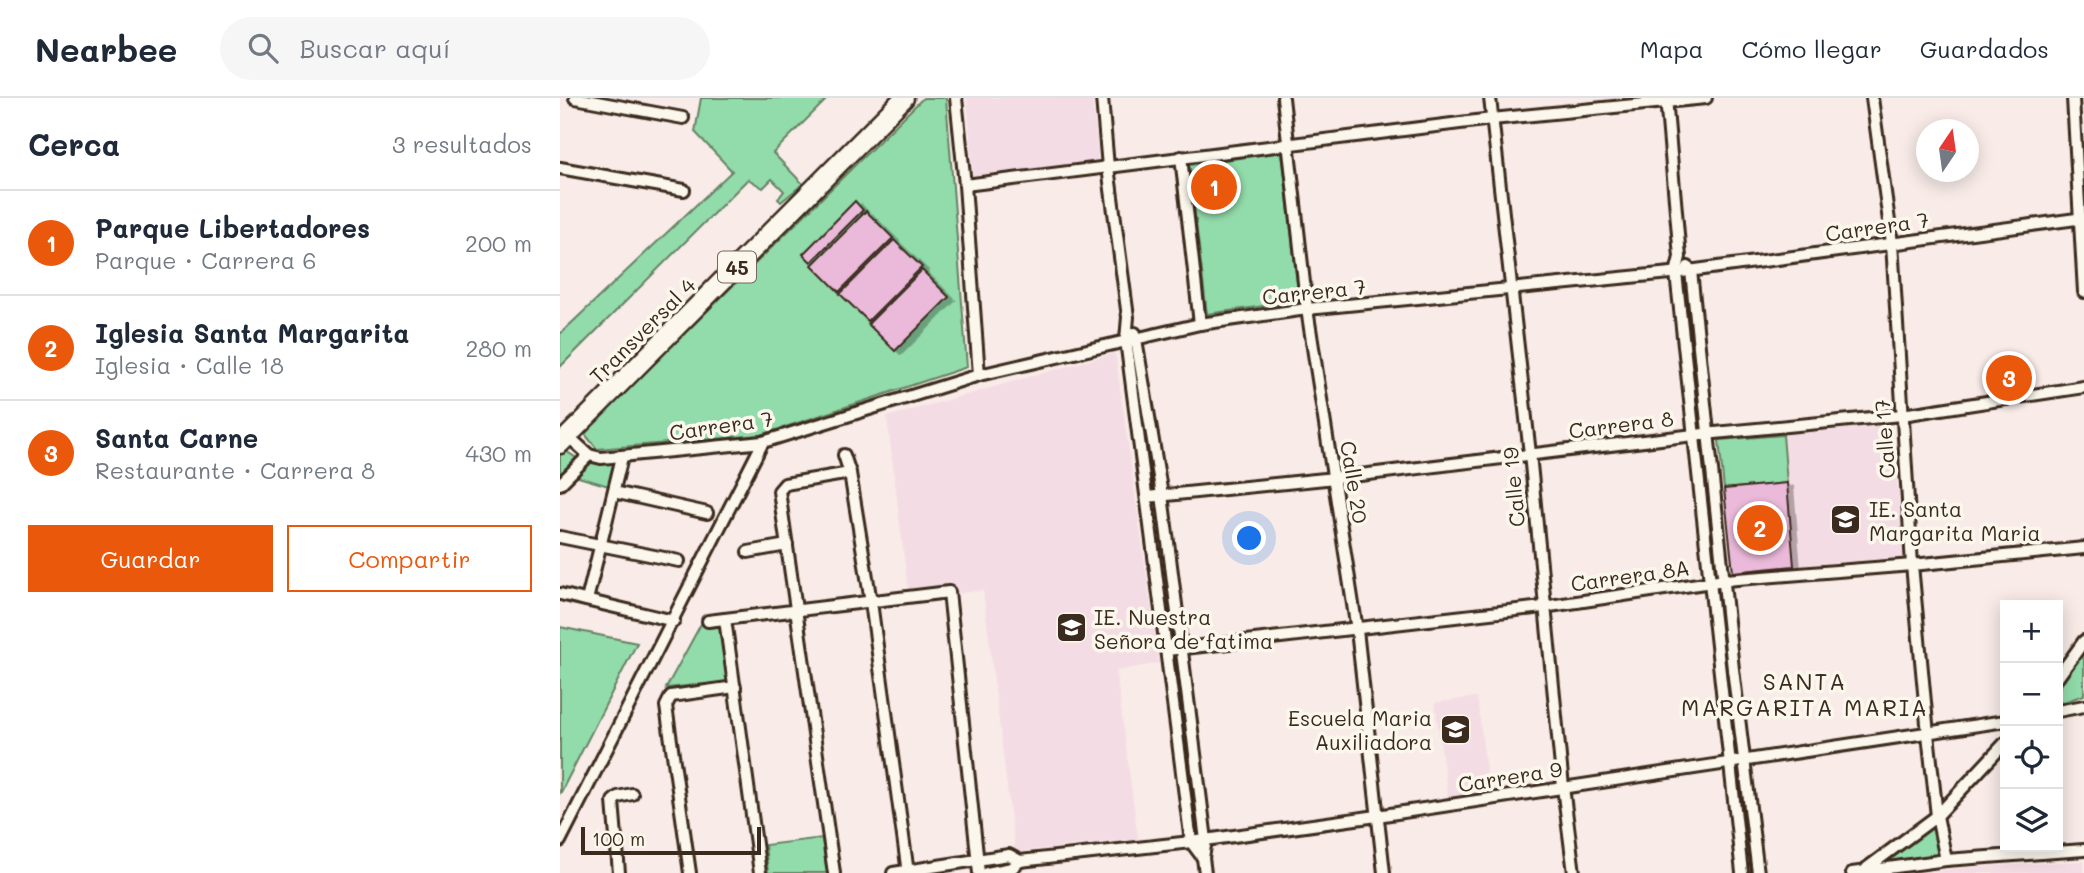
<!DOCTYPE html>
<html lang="es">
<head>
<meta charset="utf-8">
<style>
	:root { --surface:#fff; --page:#f6f6f7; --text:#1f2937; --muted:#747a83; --line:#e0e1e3; --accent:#ea580c }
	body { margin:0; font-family:Mali,sans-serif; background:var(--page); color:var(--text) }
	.controls { position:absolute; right:21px; bottom:21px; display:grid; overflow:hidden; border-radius:0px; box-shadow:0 4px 18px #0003 }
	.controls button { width:63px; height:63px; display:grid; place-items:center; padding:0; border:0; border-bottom:2px solid var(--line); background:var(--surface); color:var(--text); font:35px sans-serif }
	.compass { position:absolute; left:1356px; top:21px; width:63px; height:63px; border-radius:50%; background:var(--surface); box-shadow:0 4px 18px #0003; rotate:13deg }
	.scale { position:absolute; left:21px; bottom:18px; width:180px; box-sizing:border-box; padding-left:7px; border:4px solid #3b2a1e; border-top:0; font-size:19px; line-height:24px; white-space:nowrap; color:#3b2a1e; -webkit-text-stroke:5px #fbf7ec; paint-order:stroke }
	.you { position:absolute; left:690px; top:441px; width:24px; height:24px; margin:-18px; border:5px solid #fff; border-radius:50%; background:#1a73e8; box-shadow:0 0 0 10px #1a73e833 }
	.badge { display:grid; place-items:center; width:46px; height:46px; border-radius:50%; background:var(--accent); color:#fff; font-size:23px; font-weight:700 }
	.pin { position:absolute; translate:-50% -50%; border:4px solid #fff; box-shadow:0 2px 7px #0006 }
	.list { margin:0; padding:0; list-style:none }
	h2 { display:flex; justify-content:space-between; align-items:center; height:91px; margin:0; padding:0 28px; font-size:30px }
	h2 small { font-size:23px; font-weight:400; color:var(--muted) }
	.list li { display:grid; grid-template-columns:46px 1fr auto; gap:21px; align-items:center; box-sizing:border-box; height:105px; padding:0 28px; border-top:2px solid var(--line) }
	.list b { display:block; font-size:26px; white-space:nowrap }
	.list p { margin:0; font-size:23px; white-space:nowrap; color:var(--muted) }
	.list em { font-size:23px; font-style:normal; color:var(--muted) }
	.actions { display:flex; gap:14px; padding:21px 28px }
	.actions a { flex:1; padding:16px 0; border:2px solid var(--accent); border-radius:0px; text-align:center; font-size:24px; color:var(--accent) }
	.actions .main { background:var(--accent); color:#fff }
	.icon { flex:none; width:38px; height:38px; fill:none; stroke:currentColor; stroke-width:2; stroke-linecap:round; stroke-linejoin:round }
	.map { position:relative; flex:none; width:1524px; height:775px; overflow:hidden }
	header { display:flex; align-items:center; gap:42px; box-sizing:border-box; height:98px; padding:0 35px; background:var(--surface); border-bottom:2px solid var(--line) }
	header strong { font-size:33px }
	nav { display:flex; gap:38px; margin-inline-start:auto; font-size:24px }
	.search { width:490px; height:63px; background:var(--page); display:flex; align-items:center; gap:18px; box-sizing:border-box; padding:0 24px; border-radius:38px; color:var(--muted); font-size:26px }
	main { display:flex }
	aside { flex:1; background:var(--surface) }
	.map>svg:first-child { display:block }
	.built { fill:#f4dce4 }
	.green { fill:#92dbaa; stroke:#668264; stroke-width:2 }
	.building { fill:#ebbada; stroke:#3b2a1e; stroke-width:2; filter:url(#shadow) }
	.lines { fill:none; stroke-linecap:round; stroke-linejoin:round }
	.minor-casing { stroke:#3b2a1e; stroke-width:16 }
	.primary-casing { stroke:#3b2a1e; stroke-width:23 }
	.minor { stroke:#fbf7ec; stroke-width:10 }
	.primary { stroke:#fbf7ec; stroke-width:18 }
	.labels { text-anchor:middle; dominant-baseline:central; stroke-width:7; stroke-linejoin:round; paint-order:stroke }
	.shield { fill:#fbf7ec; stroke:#75685c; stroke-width:2 }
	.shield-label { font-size:19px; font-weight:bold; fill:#3b2a1e }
	.street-label { font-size:21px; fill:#3b2a1e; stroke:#fbf7ec }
	.poi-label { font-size:21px; fill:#3b2a1e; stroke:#fbf7ec; text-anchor:start }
	.neighbourhood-label { font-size:23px; letter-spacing:2px; fill:#3b2a1e; stroke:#fbf7ec }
</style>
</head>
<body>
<header>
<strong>Nearbee</strong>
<div class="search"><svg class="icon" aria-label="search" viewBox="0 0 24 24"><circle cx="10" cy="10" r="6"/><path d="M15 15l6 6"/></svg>Buscar aquí</div>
<nav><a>Mapa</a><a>Cómo llegar</a><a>Guardados</a></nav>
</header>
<main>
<aside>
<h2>Cerca<small>3 resultados</small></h2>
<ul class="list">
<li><span class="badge">1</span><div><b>Parque Libertadores</b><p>Parque · Carrera 6</p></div><em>200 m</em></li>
<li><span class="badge">2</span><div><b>Iglesia Santa Margarita</b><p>Iglesia · Calle 18</p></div><em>280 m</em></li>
<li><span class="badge">3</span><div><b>Santa Carne</b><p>Restaurante · Carrera 8</p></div><em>430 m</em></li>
</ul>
<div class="actions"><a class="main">Guardar</a><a>Compartir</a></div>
</aside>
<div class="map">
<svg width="1524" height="775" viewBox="0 0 1524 775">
	<defs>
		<filter id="shadow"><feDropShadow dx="6" dy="3.5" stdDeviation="0" flood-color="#0004"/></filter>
	</defs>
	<rect width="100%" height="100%" fill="#f8ebe8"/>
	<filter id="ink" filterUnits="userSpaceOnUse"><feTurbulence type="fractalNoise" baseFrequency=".0143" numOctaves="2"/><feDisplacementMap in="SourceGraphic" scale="14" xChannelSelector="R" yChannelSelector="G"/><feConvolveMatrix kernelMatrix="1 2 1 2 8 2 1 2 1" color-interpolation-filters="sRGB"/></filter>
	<g filter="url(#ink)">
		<!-- built -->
		<g class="built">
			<path d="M407,0H532L539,63L413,78Z"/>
			<path d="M555,255L599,565L556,573L578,741L455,754L423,492L394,496L390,486L348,491L327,319Z"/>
			<path d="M1332,326L1344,459L1234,468L1223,337Z"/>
			<path d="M917,599L929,696L888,700L875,605Z"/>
			<path d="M1524,763V775H1363L1400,770Z"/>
		</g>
		<!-- green -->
		<g class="green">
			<path d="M141,0H268L213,55L243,86L221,104L218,101L224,93L212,81L203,90L188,81L0,269V236L172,73L135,34Z"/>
			<path d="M363,0H386L407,269L201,337L37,351L24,335Z"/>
			<path d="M722,54L739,203L647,216L629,67Z"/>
			<path d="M1223,337L1227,385L1164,391L1159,342Z"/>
			<path d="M1,350L18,361L0,379V351Z"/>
			<path d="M59,362L52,389L15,378L30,363Z"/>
			<path d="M161,525L167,584L106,590L141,526Z"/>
			<path d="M0,529L77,545L0,696Z"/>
			<path d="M1524,552V597L1498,606V592Z"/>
			<path d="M1375,722L1382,759L1314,768Z"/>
			<path d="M262,740L267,775H208L205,747Z"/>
		</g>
		<!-- building -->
		<g class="building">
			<path d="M295,103L303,112L251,164L243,156Z"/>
			<path d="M306,113L333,140L279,194L252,167Z"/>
			<path d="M334,142L362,169L308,223L280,196Z"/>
			<path d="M362,172L389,199L335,253L308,226Z"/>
			<path d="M1227,385L1234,468L1173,474L1164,391Z"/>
		</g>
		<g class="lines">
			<defs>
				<g id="minor">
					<path d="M15,0L123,20"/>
					<path d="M396,0L405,87L419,277"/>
					<path d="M542,0L548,69L568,219L566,242L631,744L643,760"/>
					<path d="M723,0L747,211L797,532L824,775"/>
					<path d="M930,0L970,356L1003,689L1014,775"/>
					<path d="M1106,0L1120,159L1116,175L1182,775"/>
					<path d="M1312,0L1332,145L1352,467L1368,636L1377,718L1386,762"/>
					<path d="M1513,0L1524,194"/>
					<path d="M621,59L640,226"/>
					<path d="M0,70L124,92"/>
					<path d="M405,87L932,21L1146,0"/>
					<path d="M1128,169L1131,173L1173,571L1198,775"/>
					<path d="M575,235L602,397L646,742L643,760L645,775"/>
					<path d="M8,338L29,357L41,360L203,344L419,277L640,226L747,211L1121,174L1524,120"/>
					<path d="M284,357L290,375L311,504L348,775"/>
					<path d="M0,386L29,357"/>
					<path d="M54,394L147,415"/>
					<path d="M587,399L775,380L1134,337L1342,317L1524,289"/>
					<path d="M0,439L119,463"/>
					<path d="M188,454L227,447"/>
					<path d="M0,496L114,523"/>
					<path d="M27,502L62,359"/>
					<path d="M165,521L200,775"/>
					<path d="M148,523L389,494L419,775"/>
					<path d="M607,552L983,509L1165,482L1352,467L1524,450"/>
					<path d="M1498,579L1524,543"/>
					<path d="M1498,613L1524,608"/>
					<path d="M0,743L203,344"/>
					<path d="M460,763L631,744L817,718L1445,623"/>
					<path d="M1307,770L1377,718L1445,645"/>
					<path d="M59,775L53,703L58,699L72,696"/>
					<path d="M130,775L106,608L111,598L175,589"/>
					<path d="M274,775L219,393L225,386L290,375"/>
					<path d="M333,775L449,757L460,763"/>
					<path d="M427,775L452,770L460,763"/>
					<path d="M1292,775L1386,762L1524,752"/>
				</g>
				<path id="primary" d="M0,346L344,0"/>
			</defs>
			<!-- minor casing -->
			<use href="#minor" class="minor-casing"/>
			<!-- primary casing -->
			<use href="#primary" class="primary-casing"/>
			<!-- minor -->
			<use href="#minor" class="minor"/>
			<!-- primary -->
			<use href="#primary" class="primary"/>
		</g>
	</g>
	<!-- icons -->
	<defs>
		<symbol id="school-square" viewBox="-11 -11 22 22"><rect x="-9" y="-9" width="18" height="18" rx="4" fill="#3b2a1e" stroke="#fbf7ec"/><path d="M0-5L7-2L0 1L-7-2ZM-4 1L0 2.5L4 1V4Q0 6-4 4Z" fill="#fff"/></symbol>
	</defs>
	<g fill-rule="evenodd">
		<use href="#school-square" x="1268" y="404" width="35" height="35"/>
		<use href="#school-square" x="494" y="512" width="35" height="35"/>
		<use href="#school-square" x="878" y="614" width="35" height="35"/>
	</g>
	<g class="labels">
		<!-- shield labels -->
		<rect class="shield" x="158" y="153.5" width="38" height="31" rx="5"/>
		<g class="shield-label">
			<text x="177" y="169">45</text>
		</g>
		<!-- street labels -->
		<g class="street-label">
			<text transform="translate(1317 128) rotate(-8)">Carrera 7</text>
			<text transform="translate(754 193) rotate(-6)">Carrera 7</text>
			<text transform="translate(82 232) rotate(-45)">Transversal 4</text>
			<text transform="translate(1061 326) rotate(-7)">Carrera 8</text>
			<text transform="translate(161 327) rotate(-8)">Carrera 7</text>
			<text transform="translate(1324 341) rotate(-94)">Calle 17</text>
			<text transform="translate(795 384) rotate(81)">Calle 20</text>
			<text transform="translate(953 389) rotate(-95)">Calle 19</text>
			<text transform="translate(1070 477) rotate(-8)">Carrera 8A</text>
			<text transform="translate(950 678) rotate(-9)">Carrera 9</text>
		</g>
		<!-- poi labels -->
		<g class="poi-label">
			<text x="1309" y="410">IE. Santa<tspan x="1309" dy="24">Margarita Maria</tspan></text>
			<text x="534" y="518">IE. Nuestra<tspan x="534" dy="24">Señora de fatima</tspan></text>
			<text x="872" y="619" text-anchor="end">Escuela Maria<tspan x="872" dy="24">Auxiliadora</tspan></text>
		</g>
		<!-- neighbourhood labels -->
		<g class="neighbourhood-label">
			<text x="1245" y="583">SANTA<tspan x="1245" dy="26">MARGARITA MARIA</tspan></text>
		</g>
	</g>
</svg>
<div class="controls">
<button>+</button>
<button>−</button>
<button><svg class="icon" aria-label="locate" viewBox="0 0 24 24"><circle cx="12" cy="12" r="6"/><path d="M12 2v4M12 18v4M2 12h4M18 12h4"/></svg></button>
<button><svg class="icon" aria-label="layers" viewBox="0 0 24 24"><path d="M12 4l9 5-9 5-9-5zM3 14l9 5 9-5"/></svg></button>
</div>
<svg class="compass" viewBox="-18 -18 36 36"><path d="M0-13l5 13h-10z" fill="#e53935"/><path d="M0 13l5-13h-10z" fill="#747a83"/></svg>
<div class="scale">100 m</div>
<div class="you"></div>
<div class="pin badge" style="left:654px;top:89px">1</div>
<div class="pin badge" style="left:1200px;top:430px">2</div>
<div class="pin badge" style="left:1449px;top:280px">3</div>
</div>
</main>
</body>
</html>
